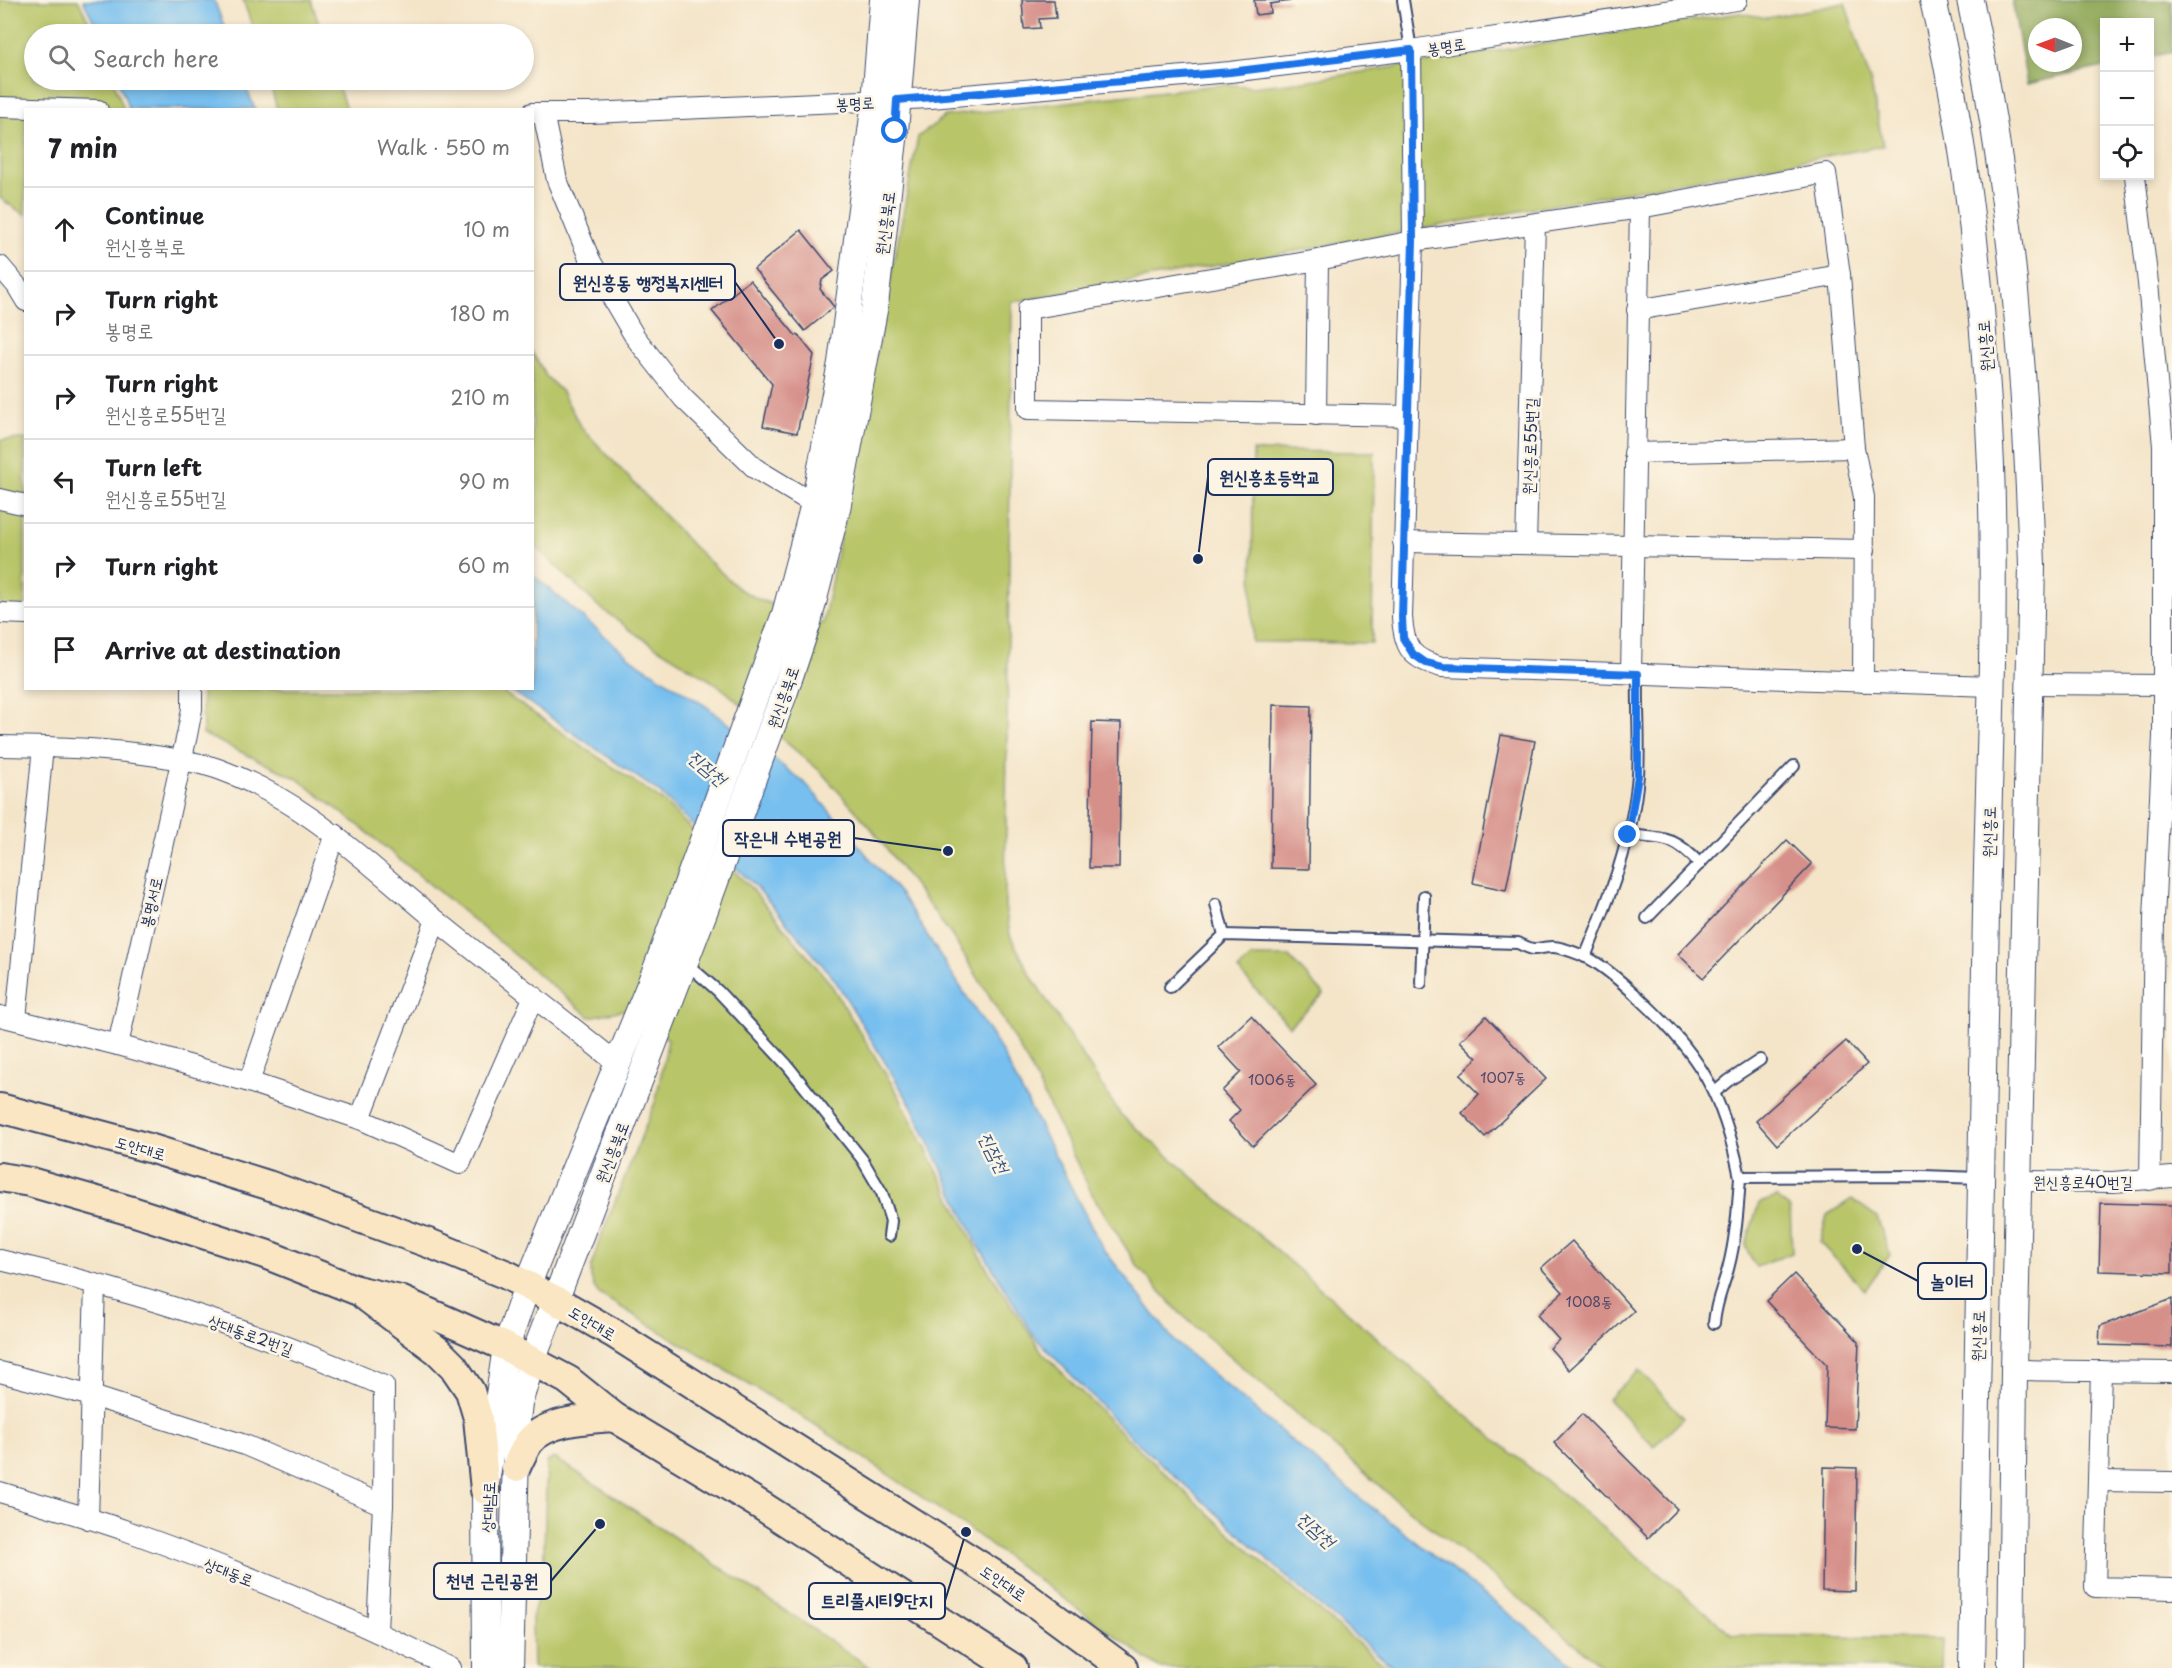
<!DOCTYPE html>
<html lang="en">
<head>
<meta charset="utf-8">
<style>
	:root { --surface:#fff; --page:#f2f2f2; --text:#202124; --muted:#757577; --line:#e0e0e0 }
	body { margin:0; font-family:"Playpen Sans","Poor Story",sans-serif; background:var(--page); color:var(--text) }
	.controls { position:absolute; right:18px; top:18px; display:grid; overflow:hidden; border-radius:0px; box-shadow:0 3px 9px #0003 }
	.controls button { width:54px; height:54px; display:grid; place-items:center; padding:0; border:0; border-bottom:2px solid var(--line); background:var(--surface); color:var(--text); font:30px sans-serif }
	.compass { position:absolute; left:2028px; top:18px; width:54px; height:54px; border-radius:50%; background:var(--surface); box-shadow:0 3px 9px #0003; rotate:271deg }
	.stop { position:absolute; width:18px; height:18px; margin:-14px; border:4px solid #1a73e8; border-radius:50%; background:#fff }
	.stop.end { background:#1a73e8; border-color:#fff; box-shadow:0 2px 6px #0008 }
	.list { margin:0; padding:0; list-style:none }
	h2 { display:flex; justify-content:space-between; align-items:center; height:78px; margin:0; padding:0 24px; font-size:26px }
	h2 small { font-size:20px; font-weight:400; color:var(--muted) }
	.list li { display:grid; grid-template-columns:39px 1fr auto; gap:18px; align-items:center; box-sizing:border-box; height:84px; padding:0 24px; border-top:2px solid var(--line) }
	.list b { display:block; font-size:22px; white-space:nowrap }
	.list p { margin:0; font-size:20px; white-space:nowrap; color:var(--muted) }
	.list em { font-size:20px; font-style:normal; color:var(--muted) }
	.icon { flex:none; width:33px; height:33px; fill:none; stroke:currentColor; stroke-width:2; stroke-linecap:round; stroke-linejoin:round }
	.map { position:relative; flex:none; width:2172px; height:1668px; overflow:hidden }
	.search { position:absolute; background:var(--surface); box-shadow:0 3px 9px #0003; left:24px; top:24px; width:510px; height:66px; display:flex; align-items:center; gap:15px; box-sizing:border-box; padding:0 21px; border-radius:33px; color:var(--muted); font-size:22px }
	.panel { position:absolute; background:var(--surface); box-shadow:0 3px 9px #0003; left:24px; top:108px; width:510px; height:582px; border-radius:0px }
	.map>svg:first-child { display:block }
	.green { fill:#b8c567; stroke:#6a7a62; stroke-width:1.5 }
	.forest { fill:#92aa5c; stroke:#566c5d; stroke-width:1.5; fill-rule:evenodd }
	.water { fill:#77bfef; stroke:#4977a6; stroke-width:1.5 }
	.building { fill:#d6908a }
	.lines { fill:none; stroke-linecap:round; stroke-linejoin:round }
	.service-casing { stroke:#3c4a6e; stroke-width:14 }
	.minor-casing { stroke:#3c4a6e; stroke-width:22 }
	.tertiary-casing { stroke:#3c4a6e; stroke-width:28 }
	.secondary-casing { stroke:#3c4a6e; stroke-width:32 }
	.service { stroke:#fff; stroke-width:10 }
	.minor { stroke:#fff; stroke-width:20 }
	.tertiary { stroke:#fff; stroke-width:26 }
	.secondary { stroke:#fbe6c4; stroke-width:28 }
	.route { stroke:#1a73e8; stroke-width:8 }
	.labels { text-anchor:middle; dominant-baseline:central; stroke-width:5; stroke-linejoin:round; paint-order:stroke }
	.number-label { font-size:14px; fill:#4a4769 }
	.street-label { font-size:16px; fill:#1b2f5e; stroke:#fcf5e5 }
	.water-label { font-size:18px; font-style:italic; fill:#325382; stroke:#fcf5e5 }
	.leader { fill:none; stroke:#1b2f5e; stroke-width:2 }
	.callout-dot { fill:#1b2f5e; stroke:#fcf5e5; stroke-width:2 }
	.callout { fill:#fcf5e5; stroke:#1b2f5e; stroke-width:2 }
	.callout-label { font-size:18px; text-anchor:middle; font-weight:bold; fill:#1b2f5e }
</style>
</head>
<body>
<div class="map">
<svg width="2172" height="1668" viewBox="0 0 2172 1668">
	<rect width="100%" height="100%" fill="#fcf5e5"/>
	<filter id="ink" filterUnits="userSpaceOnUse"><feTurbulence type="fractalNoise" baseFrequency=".0167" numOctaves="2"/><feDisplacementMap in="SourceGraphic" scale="12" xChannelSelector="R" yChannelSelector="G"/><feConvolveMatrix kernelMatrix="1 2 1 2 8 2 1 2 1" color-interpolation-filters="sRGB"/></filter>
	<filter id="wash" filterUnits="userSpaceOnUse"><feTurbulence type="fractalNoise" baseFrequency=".008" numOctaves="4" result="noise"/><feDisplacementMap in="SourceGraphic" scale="24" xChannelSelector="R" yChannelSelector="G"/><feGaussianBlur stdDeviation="1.35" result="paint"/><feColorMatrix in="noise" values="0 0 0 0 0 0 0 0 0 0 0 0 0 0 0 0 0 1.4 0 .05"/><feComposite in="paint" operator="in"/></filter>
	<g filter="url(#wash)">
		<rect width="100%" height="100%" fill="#f4e5c9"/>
		<!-- green -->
		<g class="green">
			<path d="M0,0H78L95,34H34V80H113L124,109L26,110L25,215L0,198Z"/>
			<path d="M243,0H311L322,34H255Z"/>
			<path d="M1845,3L1871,84L1883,146L1012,302L1005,906L1010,935L1031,976L1120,1114L1462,1412L1733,1635L1942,1639L1941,1668H1605L1458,1548L1398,1502L1180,1313L1138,1267L1092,1194L1031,1069L990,997L952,936L871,828L820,771L718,685L637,635L598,606L533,544L532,352L546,376L562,392L581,427L695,548L739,589L758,599L823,624L918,137L945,116L1227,84L1252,87L1305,81L1740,13L1767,18Z"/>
			<path d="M269,80H336L346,109H277Z"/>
			<path d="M25,439V500L0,495V440Z"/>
			<path d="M1253,451L1374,452L1372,643L1252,642Z"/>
			<path d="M0,505L25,510V609L0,608Z"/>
			<path d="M202,689H498L663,801L752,889L830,983L898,1094L985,1265L1042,1352L1122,1433L1213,1518L1313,1606L1388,1668H1159L967,1528L811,1422L599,1294L594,1287L591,1278V1268L599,1241L656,1100L668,1039L623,1010L590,1017L362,828L296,778L203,734Z"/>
			<path d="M1252,957H1289L1324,994L1289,1026L1238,970Z"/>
			<path d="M1777,1197L1790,1208L1792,1253L1756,1267L1745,1246L1759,1203Z"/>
			<path d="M1852,1199L1877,1217L1890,1255L1865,1290L1820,1243L1827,1215Z"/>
			<path d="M1639,1370L1684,1418L1654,1447L1608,1399Z"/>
			<path d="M554,1458L572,1469L871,1668H533L532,1618L543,1579L547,1462Z"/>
		</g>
		<!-- forest -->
		<path class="forest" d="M2012,0H2172V52L2150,57V22H2104V67L2027,84ZM2037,27H2073V63H2037Z"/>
		<!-- water -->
		<g class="water">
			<path d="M83,0H214L227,34H100Z"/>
			<path d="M118,80H243L255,109H129Z"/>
			<path d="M533,575L633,660L706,706L807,785L902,896L999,1047L1102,1247L1175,1342L1356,1495L1549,1645L1576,1668H1394L1315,1602L1126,1432L1034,1336L977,1243L911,1105L835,980L759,890L659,792L509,689L532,688Z"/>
		</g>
		<g id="blocks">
			<!-- building -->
			<g class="building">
				<path d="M1022,0H1054L1056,18L1039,19L1040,28L1024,29Z"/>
				<path d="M1254,0H1290V1L1270,4L1271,13L1256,15Z"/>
				<path d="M801,230L834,271L822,280L820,289L834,307L805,331L754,269Z"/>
				<path d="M750,280L796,336L798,335L814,355L797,433L763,426L772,384L712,311Z"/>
				<path d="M1273,705L1311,706L1309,869L1271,868Z"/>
				<path d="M1092,722L1121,723L1119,868H1089Z"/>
				<path d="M1501,735L1535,741L1506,890L1473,883Z"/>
				<path d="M1787,840L1812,864L1703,978L1678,954Z"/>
				<path d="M1251,1016L1316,1085L1253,1146L1229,1121L1240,1110L1222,1091L1241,1072L1218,1047Z"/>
				<path d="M1486,1016L1546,1079L1485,1137L1462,1113L1479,1094L1460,1075L1477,1058L1460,1041Z"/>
				<path d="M1846,1041L1867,1064L1777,1145L1756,1121Z"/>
				<path d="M2101,1203L2172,1205V1273L2099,1271Z"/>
				<path d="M1572,1241L1634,1311L1569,1370L1550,1348L1559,1340L1537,1315L1563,1292L1541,1268Z"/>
				<path d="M1794,1274L1859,1342L1855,1429L1825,1428L1827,1365L1766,1301Z"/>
				<path d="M2172,1299V1347L2099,1345L2100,1326Z"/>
				<path d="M1582,1414L1677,1509L1648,1538L1554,1443Z"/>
				<path d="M1824,1467L1857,1468L1855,1591L1822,1590Z"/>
			</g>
		</g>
	</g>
	<g filter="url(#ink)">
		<use href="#blocks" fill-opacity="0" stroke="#3c4a6e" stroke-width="1.5"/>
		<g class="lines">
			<defs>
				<g id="service">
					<path d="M1403,0L1411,50"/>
					<path d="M1628,835C1665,839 1673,835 1700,864"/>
					<path d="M1216,904L1224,935"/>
					<path d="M1647,918L1794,766"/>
					<path d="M1585,957C1609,899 1633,839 1638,775C1640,742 1637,708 1638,674"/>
					<path d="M686,963L718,991L787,1065L862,1159L882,1193L891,1221L889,1236"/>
					<path d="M1421,983L1424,896"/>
					<path d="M1170,987L1224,935L1518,943C1540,954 1533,947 1553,947C1562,947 1576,953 1584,956C1602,964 1624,984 1639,998C1701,1055 1723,1095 1740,1177L1923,1176L1979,1178"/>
					<path d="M1715,1092L1728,1081L1760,1060"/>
					<path d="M1714,1323C1716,1301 1722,1290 1728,1269C1736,1239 1738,1208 1740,1177"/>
				</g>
				<g id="minor">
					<path d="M1411,50L1413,241L1402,617C1404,648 1411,659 1442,667L1991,686"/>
					<path d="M0,107L98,110"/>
					<path d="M532,113H591L931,98L1230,72L1411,50L1737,0"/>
					<path d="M543,113L557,180L590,260L635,337L683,398L756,469L814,504"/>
					<path d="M2135,176L2148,283L2163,446V736L2154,919L2150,1180"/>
					<path d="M0,266L17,286L26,301"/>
					<path d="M1637,310L1840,275"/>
					<path d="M1316,415L1318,260"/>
					<path d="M1408,416L1028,409V309L1318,260L1413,241L1640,208L1826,173L1840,275L1854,448L1864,497L1863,682"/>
					<path d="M1634,453L1854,448"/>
					<path d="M0,499L26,505"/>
					<path d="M1403,542L1865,550"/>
					<path d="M1526,544L1535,224"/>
					<path d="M0,613L26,614"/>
					<path d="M1631,673L1640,208"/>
					<path d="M2030,684L2163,685"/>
					<path d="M0,746C56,747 108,748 163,757C182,760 203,763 221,770C308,802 366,863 436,920C496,969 558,1015 618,1064"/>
					<path d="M0,1016L118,1045L249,1082L360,1119L460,1164L534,996"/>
					<path d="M16,1019L43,747"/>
					<path d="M118,1045L187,735L192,709V688"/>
					<path d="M249,1082L335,834"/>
					<path d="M360,1119L436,920"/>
					<path d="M2017,1181L2113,1182L2172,1177"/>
					<path d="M0,1260C132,1290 260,1332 384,1386L383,1505L377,1631"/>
					<path d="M2014,1370L2172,1372"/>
					<path d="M2101,1371L2095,1587L2172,1589"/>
					<path d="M0,1372L92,1396L245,1445L383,1505"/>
					<path d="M2098,1481L2172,1482"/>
					<path d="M0,1492C42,1505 85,1516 127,1531C237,1570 346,1615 451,1668"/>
					<path d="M88,1519L95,1285"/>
				</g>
				<g id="tertiary">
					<path d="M1933,0C1969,153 1985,310 1991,466C1996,615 1989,763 1986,912C1980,1164 1976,1416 1972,1668"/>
					<path d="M1970,0C2011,186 2026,377 2032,566L2014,1370L2011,1668"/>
					<path d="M486,1668L485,1490L506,1347L527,1286L657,967L785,614L814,504L841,363L875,101L883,0"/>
					<path d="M510,1668L517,1420L519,1403L532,1361L704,912L785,691L808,622L837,509L875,305L895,131L906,0"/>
				</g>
				<g id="secondary">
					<path d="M0,1108L149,1148L268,1185L431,1244L507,1275L555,1300L613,1333L1012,1586L1123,1668"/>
					<path d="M0,1177L30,1182L135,1212L265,1254L356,1290L400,1300L506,1347L568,1380L614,1417L762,1506L1013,1668"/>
					<path d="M365,1296L438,1351L453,1366L470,1391L478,1418L485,1490"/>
					<path d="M516,1467C520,1459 524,1449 529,1442C546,1420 589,1419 614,1417"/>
				</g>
			</defs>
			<!-- service casing -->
			<use href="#service" class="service-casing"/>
			<!-- minor casing -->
			<use href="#minor" class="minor-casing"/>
			<!-- tertiary casing -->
			<use href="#tertiary" class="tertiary-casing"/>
			<!-- secondary casing -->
			<use href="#secondary" class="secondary-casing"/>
			<!-- service -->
			<use href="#service" class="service"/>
			<!-- minor -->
			<use href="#minor" class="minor"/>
			<!-- tertiary -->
			<use href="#tertiary" class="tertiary"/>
			<!-- secondary -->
			<use href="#secondary" class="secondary"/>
		</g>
	</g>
	<g class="lines" filter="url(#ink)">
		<!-- route -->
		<path class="route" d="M895,131L897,100L1230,72L1411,50L1413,241L1402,617L1403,638L1413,654L1426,663L1443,667L1638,674V776L1628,835"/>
	</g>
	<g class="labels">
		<!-- number labels -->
		<g class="number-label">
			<text x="1503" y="1077">1007동</text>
			<text x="1272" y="1079">1006동</text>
			<text x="1589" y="1301">1008동</text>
		</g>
		<!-- street labels -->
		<g class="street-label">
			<text transform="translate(1446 45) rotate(-9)">봉명로</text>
			<text transform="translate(855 102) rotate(-3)">봉명로</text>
			<text transform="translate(884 223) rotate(-83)">원신흥북로</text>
			<text transform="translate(1984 346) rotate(-94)">원신흥로</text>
			<text transform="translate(1529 446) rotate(-88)">원신흥로55번길</text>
			<text transform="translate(782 697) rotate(-71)">원신흥북로</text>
			<text transform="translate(1988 832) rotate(-89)">원신흥로</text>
			<text transform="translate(150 902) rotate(-77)">봉명서로</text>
			<text transform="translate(141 1147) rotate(16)">도안대로</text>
			<text transform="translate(611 1152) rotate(-69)">원신흥북로</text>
			<text x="2083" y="1181">원신흥로40번길</text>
			<text transform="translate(593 1322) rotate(31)">도안대로</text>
			<text transform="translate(251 1334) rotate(20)">상대동로2번길</text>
			<text transform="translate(1977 1336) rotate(-89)">원신흥로</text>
			<text transform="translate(487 1507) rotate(-88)">상대남로</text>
			<text transform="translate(229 1571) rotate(21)">상대동로</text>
			<text transform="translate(1004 1582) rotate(34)">도안대로</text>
		</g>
		<!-- water labels -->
		<g class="water-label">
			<text transform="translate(708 767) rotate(40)">진잠천</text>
			<text transform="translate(995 1152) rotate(63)">진잠천</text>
			<text transform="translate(1317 1529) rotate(42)">진잠천</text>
		</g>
	</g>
	<!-- callouts -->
	<path class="leader" d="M779 344L735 282M1198 559L1208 477M948 851L854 838M1857 1249L1918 1281M600 1524L551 1581M966 1532L945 1601"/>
	<g class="callout-dot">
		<circle cx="779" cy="344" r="6"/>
		<circle cx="1198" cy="559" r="6"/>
		<circle cx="948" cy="851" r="6"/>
		<circle cx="1857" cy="1249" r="6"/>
		<circle cx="600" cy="1524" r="6"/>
		<circle cx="966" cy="1532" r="6"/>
	</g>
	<g class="callout">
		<rect x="560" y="264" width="175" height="36" rx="6"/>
		<rect x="1208" y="459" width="125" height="36" rx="6"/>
		<rect x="723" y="820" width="131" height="36" rx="6"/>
		<rect x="1918" y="1263" width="68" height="36" rx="6"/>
		<rect x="434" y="1563" width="117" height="36" rx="6"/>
		<rect x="809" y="1583" width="136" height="36" rx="6"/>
	</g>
	<g class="callout-label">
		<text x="648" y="289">원신흥동 행정복지센터</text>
		<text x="1270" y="484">원신흥초등학교</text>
		<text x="788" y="845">작은내 수변공원</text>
		<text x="1952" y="1288">놀이터</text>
		<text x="492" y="1587">천년 근린공원</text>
		<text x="877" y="1607">트리풀시티9단지</text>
	</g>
</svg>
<div class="controls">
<button>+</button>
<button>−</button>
<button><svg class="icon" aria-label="locate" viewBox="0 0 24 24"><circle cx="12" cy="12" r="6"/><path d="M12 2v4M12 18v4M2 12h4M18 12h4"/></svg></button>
</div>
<svg class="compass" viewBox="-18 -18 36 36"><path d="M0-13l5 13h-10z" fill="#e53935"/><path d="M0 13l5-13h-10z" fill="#757577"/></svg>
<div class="stop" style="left:895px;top:131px"></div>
<div class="stop end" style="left:1628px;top:835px"></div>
<div class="search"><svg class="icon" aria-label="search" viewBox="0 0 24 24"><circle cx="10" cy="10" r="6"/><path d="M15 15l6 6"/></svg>Search here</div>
<section class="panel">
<h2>7 min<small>Walk · 550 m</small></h2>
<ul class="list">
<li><svg class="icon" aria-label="ahead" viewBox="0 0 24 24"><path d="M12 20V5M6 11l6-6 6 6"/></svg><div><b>Continue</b><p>원신흥북로</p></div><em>10 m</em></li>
<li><svg class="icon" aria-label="right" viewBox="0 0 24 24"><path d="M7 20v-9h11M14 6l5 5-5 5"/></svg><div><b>Turn right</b><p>봉명로</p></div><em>180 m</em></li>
<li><svg class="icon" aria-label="right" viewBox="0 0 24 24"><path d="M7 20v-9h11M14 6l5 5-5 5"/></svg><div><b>Turn right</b><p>원신흥로55번길</p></div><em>210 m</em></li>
<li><svg class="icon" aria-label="left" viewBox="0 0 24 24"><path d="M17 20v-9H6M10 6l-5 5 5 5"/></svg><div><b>Turn left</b><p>원신흥로55번길</p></div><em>90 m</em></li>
<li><svg class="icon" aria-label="right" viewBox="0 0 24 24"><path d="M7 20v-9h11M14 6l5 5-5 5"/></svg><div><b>Turn right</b></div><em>60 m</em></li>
<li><svg class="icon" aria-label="arrive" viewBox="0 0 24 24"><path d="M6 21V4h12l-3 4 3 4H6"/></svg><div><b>Arrive at destination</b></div></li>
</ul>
</section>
</div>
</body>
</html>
